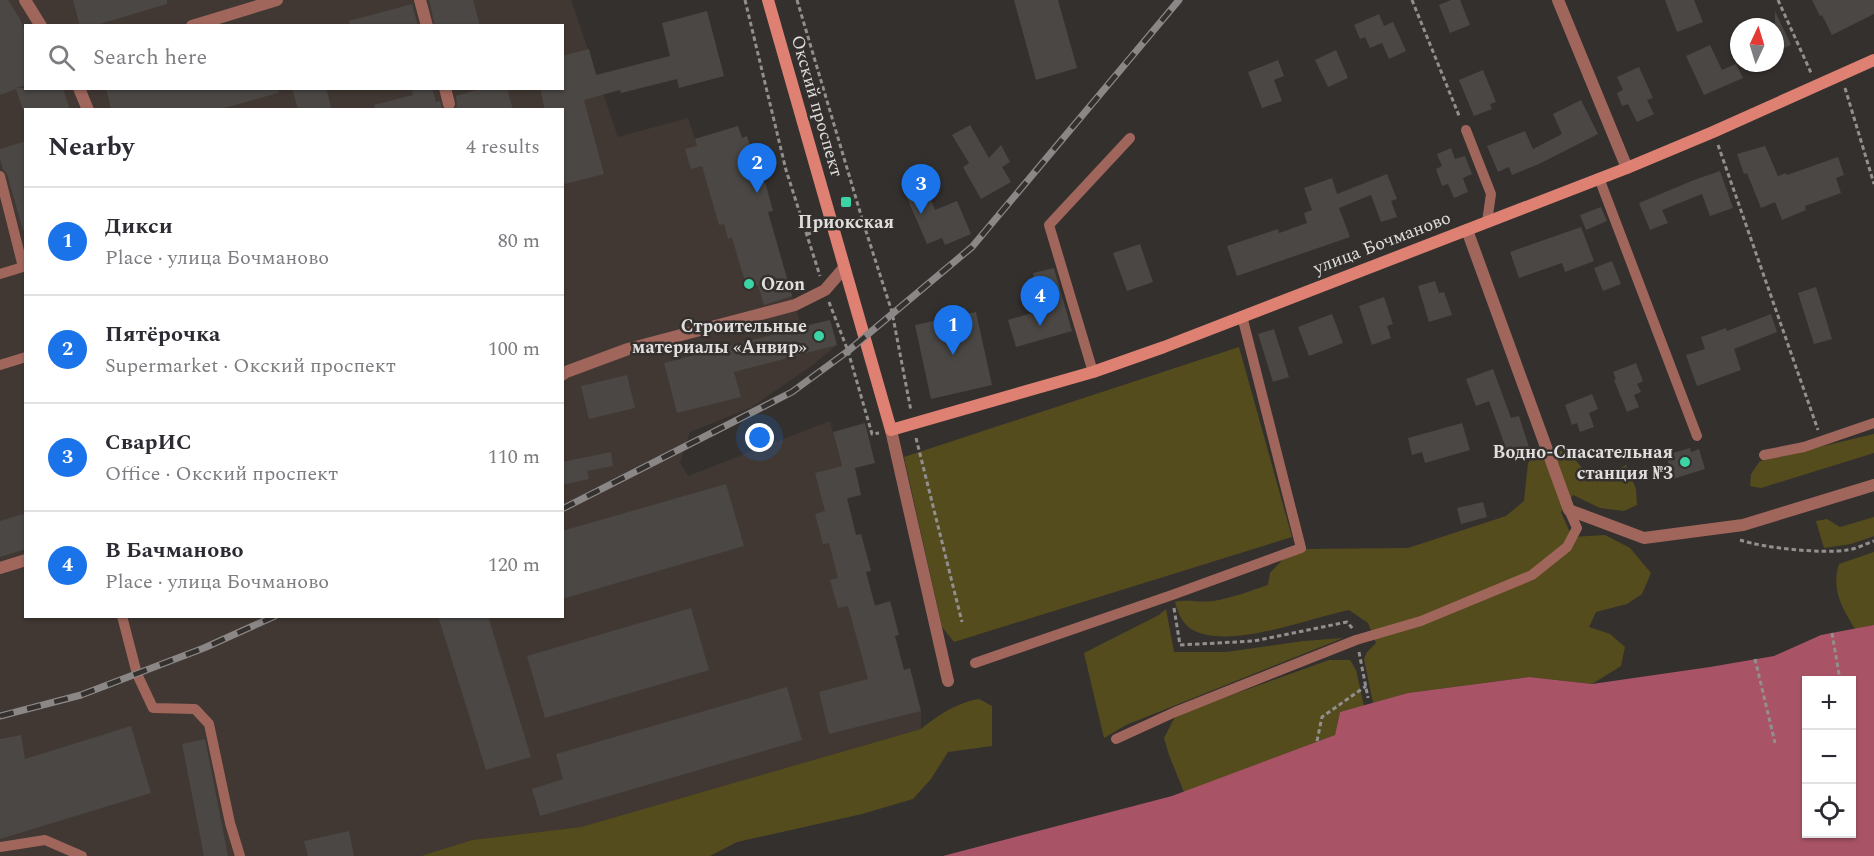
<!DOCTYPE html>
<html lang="en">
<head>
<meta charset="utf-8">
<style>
	:root { --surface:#fff; --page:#f7f7f7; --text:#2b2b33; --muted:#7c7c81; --line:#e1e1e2; --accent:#1a73e8 }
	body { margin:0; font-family:Spectral,serif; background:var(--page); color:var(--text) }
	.controls { position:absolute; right:18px; bottom:18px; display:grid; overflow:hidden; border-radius:0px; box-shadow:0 2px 4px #0004 }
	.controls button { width:54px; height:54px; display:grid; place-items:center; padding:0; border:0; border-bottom:2px solid var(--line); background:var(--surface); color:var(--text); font:30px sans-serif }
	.compass { position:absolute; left:1730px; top:18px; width:54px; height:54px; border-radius:50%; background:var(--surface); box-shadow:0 2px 4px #0004; rotate:4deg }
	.you { position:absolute; left:760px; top:438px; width:21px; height:21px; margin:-15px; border:4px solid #fff; border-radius:50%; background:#1a73e8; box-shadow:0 0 0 9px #1a73e833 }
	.badge { display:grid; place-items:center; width:39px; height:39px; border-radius:50%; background:var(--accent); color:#fff; font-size:20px; font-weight:700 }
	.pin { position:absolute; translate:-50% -50px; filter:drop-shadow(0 2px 3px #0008) }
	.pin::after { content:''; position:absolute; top:32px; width:21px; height:18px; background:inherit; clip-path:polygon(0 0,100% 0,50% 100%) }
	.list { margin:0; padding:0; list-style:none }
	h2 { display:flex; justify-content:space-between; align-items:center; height:78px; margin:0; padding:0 24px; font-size:26px }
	h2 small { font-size:20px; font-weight:400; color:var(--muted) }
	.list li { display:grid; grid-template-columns:39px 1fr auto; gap:18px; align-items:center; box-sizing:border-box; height:108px; padding:0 24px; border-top:2px solid var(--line) }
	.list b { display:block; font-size:22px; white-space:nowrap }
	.list p { margin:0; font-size:20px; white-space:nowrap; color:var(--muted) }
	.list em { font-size:20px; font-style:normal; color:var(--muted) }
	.icon { flex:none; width:33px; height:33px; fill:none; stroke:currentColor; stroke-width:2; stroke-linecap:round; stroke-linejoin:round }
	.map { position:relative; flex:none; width:1874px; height:856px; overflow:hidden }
	.search { position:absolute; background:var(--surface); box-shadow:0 2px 4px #0004; left:24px; top:24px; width:540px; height:66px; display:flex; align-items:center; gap:15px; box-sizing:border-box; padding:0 21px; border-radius:0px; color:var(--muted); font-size:22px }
	.panel { position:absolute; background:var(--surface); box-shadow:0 2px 4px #0004; left:24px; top:108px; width:540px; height:510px; border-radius:0px }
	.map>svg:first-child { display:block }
	.built { fill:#413833; fill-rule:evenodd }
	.green { fill:#554c1d }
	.water { fill:#a85466; fill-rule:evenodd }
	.building { fill:#4a4744 }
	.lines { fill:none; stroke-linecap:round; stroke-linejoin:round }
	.path { stroke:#928f8e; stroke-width:3; stroke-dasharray:4.5 3; stroke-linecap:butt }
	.service { stroke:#a0665c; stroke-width:10 }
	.minor { stroke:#a0665c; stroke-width:12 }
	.secondary { stroke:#de8172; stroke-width:12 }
	.rail-casing { stroke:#8a8786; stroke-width:7 }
	.rail { stroke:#34302e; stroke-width:4.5; stroke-dasharray:14; stroke-linecap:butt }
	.poi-dot { fill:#3ad4a5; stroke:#34302e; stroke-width:2 }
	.labels { text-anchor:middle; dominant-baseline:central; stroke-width:5; stroke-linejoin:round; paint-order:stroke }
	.street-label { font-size:18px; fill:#e1dfde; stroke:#34302e }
	.poi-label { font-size:18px; font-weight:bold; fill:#e1dfde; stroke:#34302e; text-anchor:end }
</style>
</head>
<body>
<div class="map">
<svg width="1874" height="856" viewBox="0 0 1874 856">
	<rect width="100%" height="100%" fill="#34302e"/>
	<!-- built -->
	<path class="built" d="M0,0H571L618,137L688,118L695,139L738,126L742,138L747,136L751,150L746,152L756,185L765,182L773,211L763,213L768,228L772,226L801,326L830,320L837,345L810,367L752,407L690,432L680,462L688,476L830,421L843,471L855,468L861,495L847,499L856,535L861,534L871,571L866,572L875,605L890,601L899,635L895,636L903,670L921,711V729L581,827L472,840L421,856H0ZM26,26H562V88H26ZM26,110H562V616H26Z"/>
	<!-- green -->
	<g class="green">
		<path d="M1239,347L1292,537L954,642L942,627L904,457Z"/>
		<path d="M1874,434V453L1761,488L1750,486L1751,474L1760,461Z"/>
		<path d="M1540,450H1559L1570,454L1584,470L1607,475L1626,465L1636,489L1637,505L1624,511L1600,508L1573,495L1561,512L1572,537L1605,535L1630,548L1651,573L1642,594L1627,604L1596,612L1589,627L1610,634L1625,647L1621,666L1592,684L1529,677L1408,693L1373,703L1364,659L1367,652L1376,643L1368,623L1349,610C1309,618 1228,651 1191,629C1181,622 1178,612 1175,602C1188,599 1200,603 1213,601C1232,598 1250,591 1268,585L1270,573L1284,558L1305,549L1408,548L1506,516L1524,501L1528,463Z"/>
		<path d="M1874,517V536L1851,544L1824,548L1816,521L1827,519L1840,527Z"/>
		<path d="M1874,552V625L1855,629C1842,608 1831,589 1839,564Z"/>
		<path d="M1166,609L1174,652H1226L1304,641L1343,638L1126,725L1104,738L1084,653L1159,615Z"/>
		<path d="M1329,660H1350L1356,670L1364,706L1340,712L1335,735L1184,792L1169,755L1164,738L1176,715Z"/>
		<path d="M979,699L992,706V746L948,752L931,779L913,799L862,814L737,842L710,856H421L472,840L581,827L921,729C937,716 958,702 979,699Z"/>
	</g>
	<!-- water -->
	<path class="water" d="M1874,625V856H943L1172,796L1335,735L1340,712L1408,693L1529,677L1592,684L1710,667L1774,656L1821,635ZM1806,680H1852V834H1806Z"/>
	<!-- building -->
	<g class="building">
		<path d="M0,0H8L20,19L26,33V85L16,88H63L70,110H23L16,89L0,95Z"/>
		<path d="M73,0H167V4L93,26H80Z"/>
		<path d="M429,0H473L480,26H435Z"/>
		<path d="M1014,0H1058L1077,68L1036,80Z"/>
		<path d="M1451,0H1460L1470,25L1450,33L1439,5Z"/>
		<path d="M1665,0H1694L1703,22L1677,32Z"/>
		<path d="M1812,0H1874V14L1832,35L1822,15L1820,16Z"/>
		<path d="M412,4L418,26H350L349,21Z"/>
		<path d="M707,11L724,76L679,88L677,79L621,93L620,90L584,100L604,174L565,184L562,174V110H545L540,88H562V56L589,49L596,75L670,56L662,23Z"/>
		<path d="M1775,11L1791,45L1775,52Z"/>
		<path d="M1379,14L1384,26L1393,22L1406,51L1389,59L1382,43L1370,48L1365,37L1360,39L1354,25Z"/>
		<path d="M1710,45L1722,70L1736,64L1743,78L1704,95L1686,56Z"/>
		<path d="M1336,50L1348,78L1328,87L1315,60Z"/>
		<path d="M1278,60L1284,76L1274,80L1282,101L1262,108L1248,72Z"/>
		<path d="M1639,67L1653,98L1647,100L1654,114L1637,122L1628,104L1622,106L1617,93L1623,90L1617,77Z"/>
		<path d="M1483,70L1496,102L1490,104L1492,109L1474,116L1459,80Z"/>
		<path d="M106,88H278V93L217,110H111Z"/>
		<path d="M292,88H326L332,110H298Z"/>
		<path d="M411,88H432L436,102L440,101L443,110H375L374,105L413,95Z"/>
		<path d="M483,88H507L513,110H455L457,106L456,96Z"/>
		<path d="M1581,100L1598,134L1539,164L1512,175L1509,167L1498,172L1487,146L1525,131L1533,149L1562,134L1553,114Z"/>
		<path d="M970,125L989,158L1001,145L1010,162L1002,167L1011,182L981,199L963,167L969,163L952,135Z"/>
		<path d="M738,126L742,138L747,136L751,150L746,151L756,185L765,182L773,211L768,212L792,296L764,305L758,285L747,288L732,238L728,239L724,224L719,225L702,166L691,169L685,149L697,146L695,139Z"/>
		<path d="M26,141V230H23L7,174L3,169L0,159V149Z"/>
		<path d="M1765,146L1778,176L1786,173L1787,175L1838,157L1844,175L1836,178L1841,193L1805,206L1806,210L1782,220L1775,202L1761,208L1747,173L1744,174L1737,154Z"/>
		<path d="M1451,148L1455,159L1465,156L1472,174L1463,178L1468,192L1454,198L1448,184L1442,186L1436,169L1442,166L1437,154Z"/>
		<path d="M1720,171L1733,208L1710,216L1702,194L1662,210L1668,223L1650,230L1639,203L1694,180Z"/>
		<path d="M1387,174L1397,199L1391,201L1397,217L1381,222L1371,195L1339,208L1350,237L1237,276L1227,246L1278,229L1279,233L1307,223L1304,213L1312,210L1304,188L1332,178L1337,194Z"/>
		<path d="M921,175L935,210L957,201L971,234L945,245L942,238L927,244L901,184Z"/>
		<path d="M1601,207L1607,221L1586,230L1580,215Z"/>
		<path d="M1581,227L1594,261L1565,272L1562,263L1519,278L1510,252Z"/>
		<path d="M1140,244L1153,282L1127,291L1113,253Z"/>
		<path d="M1612,261L1621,284L1603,291L1594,268Z"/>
		<path d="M1054,268L1072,331L1016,347L1008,320L1042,310L1033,273Z"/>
		<path d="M1435,281L1439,293L1444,292L1452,315L1429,322L1418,286Z"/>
		<path d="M1816,287L1832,339L1814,344L1798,293Z"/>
		<path d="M1384,297L1393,324L1387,326L1391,338L1372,345L1359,306Z"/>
		<path d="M976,312L992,385L931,399L915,325Z"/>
		<path d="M1332,314L1343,343L1309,356L1298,327Z"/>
		<path d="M1771,314L1777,332L1734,349L1741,370L1697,386L1686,355L1705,349L1701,337L1726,328L1727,331Z"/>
		<path d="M830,320L837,345L734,372L741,397L677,413L664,363Z"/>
		<path d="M1274,329L1289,377L1273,382L1258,334Z"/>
		<path d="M1636,363L1643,381L1637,384L1641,392L1634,395L1639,407L1627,412L1614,380L1616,379L1613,372Z"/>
		<path d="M1493,369L1511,418L1519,416L1529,447L1508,454L1489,401L1476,406L1466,379Z"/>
		<path d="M627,375L635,408L589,419L581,386Z"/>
		<path d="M1592,394L1598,409L1589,413L1594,427L1580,432L1577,423L1572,425L1565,405Z"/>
		<path d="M865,423L875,463L855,468L861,495L847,498L856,535L861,534L871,571L866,572L875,606L890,601L899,635L895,636L904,670L910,668L921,711L829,734L819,692L868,679L848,606L838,608L830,580L838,578L829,543L823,544L815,514L825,511L815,473L842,466L833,432Z"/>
		<path d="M1462,423L1470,450L1425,463L1422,452L1412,455L1408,438Z"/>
		<path d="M1690,448L1691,452L1699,449L1705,469L1673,479L1666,455Z"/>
		<path d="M611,452L613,466L587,471L589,479L562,485V462Z"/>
		<path d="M726,484L744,546L562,599V531Z"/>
		<path d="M1483,502L1487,517L1461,524L1457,508Z"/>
		<path d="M26,513V549L0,557V521Z"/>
		<path d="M691,608L709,670L545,718L527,656Z"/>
		<path d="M438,616H488L531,757L486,770Z"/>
		<path d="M787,687L802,740L540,816L532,789L563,779L556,754Z"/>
		<path d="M131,726L151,793L0,839V739L21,735L25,759Z"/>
		<path d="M205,739L228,856H204L182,744Z"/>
		<path d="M349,831L354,856H308L304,841Z"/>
	</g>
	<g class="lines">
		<!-- path -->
		<g class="path">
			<path d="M745,0L786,170L820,276"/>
			<path d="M797,0L863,222L892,312L911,411"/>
			<path d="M1412,0L1460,118"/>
			<path d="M1778,0L1812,75"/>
			<path d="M1845,88L1874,184"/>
			<path d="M1718,145L1818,430"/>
			<path d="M847,225L863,222"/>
			<path d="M807,234L820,231"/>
			<path d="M829,302L848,351L872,434L879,433"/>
			<path d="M916,438L962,622"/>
			<path d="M1740,540C1764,548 1822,554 1847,550C1856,549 1865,544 1874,541"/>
			<path d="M1174,608L1180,645L1254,641L1347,622L1353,629"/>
			<path d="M1832,633L1840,680"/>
			<path d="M1359,652L1368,698"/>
			<path d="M1755,659L1775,743"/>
			<path d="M1317,741L1322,717L1366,686"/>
		</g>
		<!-- service -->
		<g class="service">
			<path d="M1466,130L1491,194L1487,222"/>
			<path d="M0,176L23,267L0,274"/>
			<path d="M1599,178L1697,436"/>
			<path d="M0,365L26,357"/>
			<path d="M1093,372L1049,225L1130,138"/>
			<path d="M1764,455L1804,447L1874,423"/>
			<path d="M122,616L137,674L153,708L195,709L209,724L230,823L240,856"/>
			<path d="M975,663L1172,595L1301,548L1242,316"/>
			<path d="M1116,739L1175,712L1356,640L1421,621L1532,575L1567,547L1577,528L1569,510"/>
			<path d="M0,847L45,840L82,856"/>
		</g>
		<!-- minor -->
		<g class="minor">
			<path d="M25,0L41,26"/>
			<path d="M420,0L427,26"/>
			<path d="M1558,0L1627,168"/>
			<path d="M192,26L277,0"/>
			<path d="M79,88L88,110"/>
			<path d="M445,88L449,104"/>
			<path d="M1467,230L1569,510L1644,538L1743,525L1874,485"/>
			<path d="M562,375L566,372L628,349L795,305L825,290L844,268"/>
			<path d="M891,430L948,681"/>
			<path d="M0,568L26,560"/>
		</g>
		<!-- secondary -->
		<path class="secondary" d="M768,0L891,430L1093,372L1164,347L1627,168L1713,132L1874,60"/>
		<defs>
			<g id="rail">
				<path d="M562,509L792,392L848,351L972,247L1179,0"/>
				<path d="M0,716L81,695L204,648L275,616"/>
			</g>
		</defs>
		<!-- rail casing -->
		<use href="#rail" class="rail-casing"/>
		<!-- rail -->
		<use href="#rail" class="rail"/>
	</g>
	<!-- markers -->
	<g class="poi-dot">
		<rect x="840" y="196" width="12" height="12" rx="3"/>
		<circle cx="749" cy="284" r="6"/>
		<circle cx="819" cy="336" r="6"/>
		<circle cx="1685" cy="462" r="6"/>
	</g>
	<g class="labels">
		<!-- street labels -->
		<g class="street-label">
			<text transform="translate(817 106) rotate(74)">Окский проспект</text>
			<text transform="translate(1382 243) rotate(-21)">улица Бочманово</text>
		</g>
		<!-- poi labels -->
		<g class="poi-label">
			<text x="846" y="222" text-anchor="middle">Приокская</text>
			<text x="761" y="284" text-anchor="start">Ozon</text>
			<text x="807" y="326">Строительные<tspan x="807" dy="21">материалы «Анвир»</tspan></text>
			<text x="1673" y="452">Водно-Спасательная<tspan x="1673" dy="21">станция №3</tspan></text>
		</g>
	</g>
</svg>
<div class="controls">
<button>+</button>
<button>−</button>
<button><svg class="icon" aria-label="locate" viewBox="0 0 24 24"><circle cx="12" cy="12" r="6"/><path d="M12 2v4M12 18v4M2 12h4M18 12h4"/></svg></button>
</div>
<svg class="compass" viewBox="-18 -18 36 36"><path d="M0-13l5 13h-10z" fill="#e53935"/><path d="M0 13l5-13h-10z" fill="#7c7c81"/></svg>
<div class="you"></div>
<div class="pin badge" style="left:953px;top:355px">1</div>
<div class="pin badge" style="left:757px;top:193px">2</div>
<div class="pin badge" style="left:921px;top:214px">3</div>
<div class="pin badge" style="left:1040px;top:326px">4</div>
<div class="search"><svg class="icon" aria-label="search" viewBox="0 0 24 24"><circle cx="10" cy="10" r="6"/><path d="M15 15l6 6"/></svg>Search here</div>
<section class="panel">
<h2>Nearby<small>4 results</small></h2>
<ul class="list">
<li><span class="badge">1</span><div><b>Дикси</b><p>Place · улица Бочманово</p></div><em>80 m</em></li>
<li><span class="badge">2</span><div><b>Пятёрочка</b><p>Supermarket · Окский проспект</p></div><em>100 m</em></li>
<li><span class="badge">3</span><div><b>СварИС</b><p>Office · Окский проспект</p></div><em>110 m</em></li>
<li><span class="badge">4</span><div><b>В Бачманово</b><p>Place · улица Бочманово</p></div><em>120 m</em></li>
</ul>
</section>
</div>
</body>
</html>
